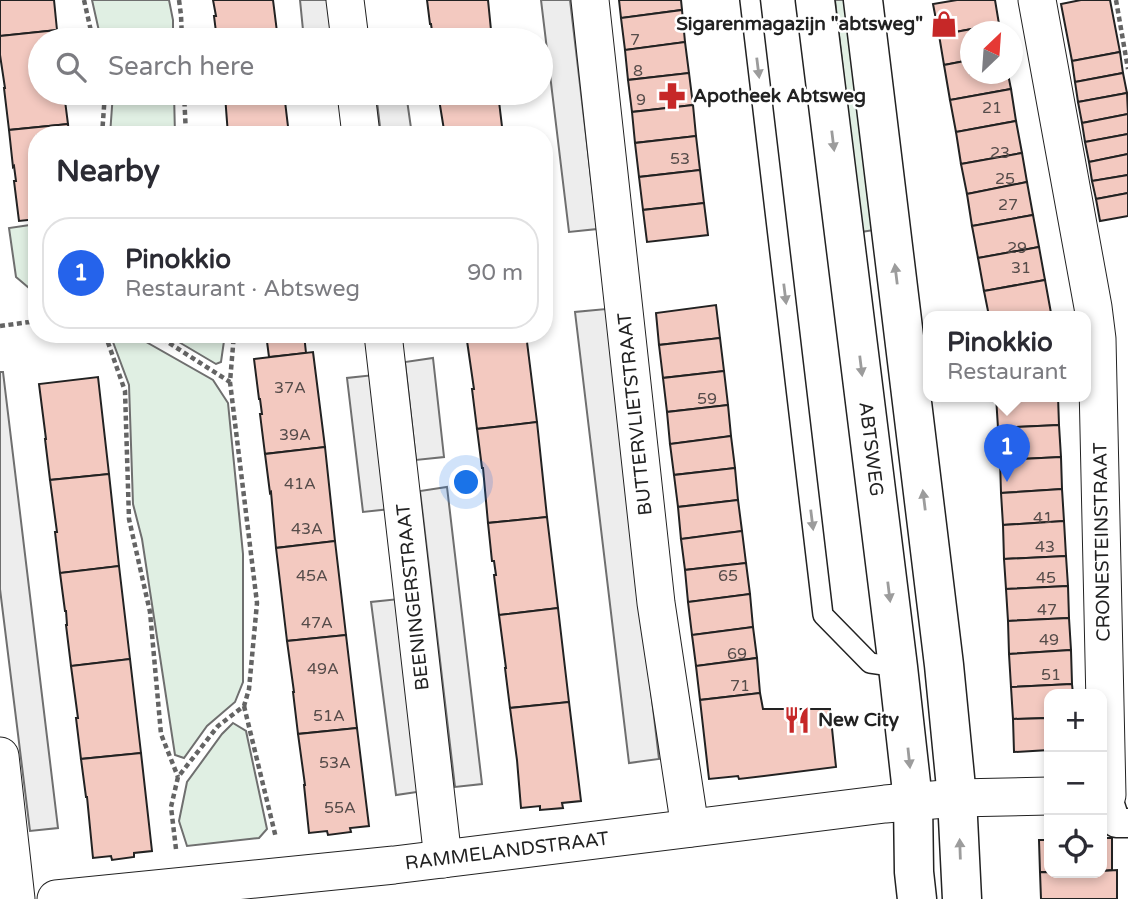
<!DOCTYPE html>
<html lang="en">
<head>
<meta charset="utf-8">
<style>
	:root { --surface:#fff; --page:#f7f7f7; --text:#2b2b33; --muted:#7c7c81; --line:#e1e1e2; --accent:#2563eb }
	body { margin:0; font-family:"Varela Round",sans-serif; background:var(--page); color:var(--text) }
	.controls { position:absolute; right:21px; bottom:21px; display:grid; overflow:hidden; border-radius:14px; box-shadow:0 4px 10px #0003 }
	.controls button { width:63px; height:63px; display:grid; place-items:center; padding:0; border:0; border-bottom:2px solid var(--line); background:var(--surface); color:var(--text); font:35px sans-serif }
	.compass { position:absolute; left:960px; top:21px; width:63px; height:63px; border-radius:50%; background:var(--surface); box-shadow:0 4px 10px #0003; rotate:25deg }
	.you { position:absolute; left:467px; top:483px; width:24px; height:24px; margin:-18px; border:5px solid #fff; border-radius:50%; background:#1a73e8; box-shadow:0 0 0 10px #1a73e833 }
	.badge { display:grid; place-items:center; width:46px; height:46px; border-radius:50%; background:var(--accent); color:#fff; font-size:23px; font-weight:700 }
	.pin { position:absolute; translate:-50% -58px; filter:drop-shadow(0 2px 4px #0008) }
	.pin::after { content:''; position:absolute; top:37px; width:24px; height:21px; background:inherit; clip-path:polygon(0 0,100% 0,50% 100%) }
	.popup { position:absolute; left:923px; top:311px; width:168px; height:91px; box-sizing:border-box; display:grid; place-content:center; border-radius:14px; background:var(--surface); filter:drop-shadow(0 2px 5px #0005); font-size:23px; white-space:nowrap; color:var(--muted) }
	.popup b { font-size:26px; color:var(--text) }
	.popup::after { content:''; position:absolute; left:50%; top:100%; margin-left:-14px; border:14px solid transparent; border-top-color:var(--surface) }
	.list { margin:0; padding:0; list-style:none }
	h2 { display:flex; justify-content:space-between; align-items:center; height:91px; margin:0; padding:0 28px; font-size:30px }
	h2 small { font-size:23px; font-weight:400; color:var(--muted) }
	.list li { display:grid; grid-template-columns:46px 1fr auto; gap:21px; align-items:center; box-sizing:border-box; height:112px; margin:0 14px 14px; padding:0 14px; border:2px solid var(--line); border-radius:28px }
	.list b { display:block; font-size:26px; white-space:nowrap }
	.list p { margin:0; font-size:23px; white-space:nowrap; color:var(--muted) }
	.list em { font-size:23px; font-style:normal; color:var(--muted) }
	.icon { flex:none; width:38px; height:38px; fill:none; stroke:currentColor; stroke-width:2; stroke-linecap:round; stroke-linejoin:round }
	.map { position:relative; flex:none; width:1128px; height:899px; overflow:hidden }
	.search { position:absolute; background:var(--surface); box-shadow:0 4px 10px #0003; left:28px; top:28px; width:525px; height:77px; display:flex; align-items:center; gap:18px; box-sizing:border-box; padding:0 24px; border-radius:38px; color:var(--muted); font-size:26px }
	.panel { position:absolute; background:var(--surface); box-shadow:0 4px 10px #0003; left:28px; top:126px; width:525px; height:217px; border-radius:28px }
	.map>svg:first-child { display:block }
	.green { fill:#e0efe3; stroke:#6f6f6f; stroke-width:2 }
	.parking { fill:#ededed; stroke:#6f6f6f; stroke-width:2 }
	.building { fill:#f3c9c0; stroke:#222; stroke-width:2 }
	.lines { fill:none; stroke-linecap:round; stroke-linejoin:round }
	.service-casing { stroke:#222; stroke-width:22 }
	.pedestrian-casing { stroke:#222; stroke-width:31 }
	.minor-casing { stroke:#222; stroke-width:39 }
	.tertiary-casing { stroke:#222; stroke-width:41 }
	.path { stroke:#646464; stroke-width:4.5; stroke-dasharray:5 3.5; stroke-linecap:butt }
	.service { stroke:#fff; stroke-width:19 }
	.pedestrian { stroke:#fff; stroke-width:28 }
	.minor { stroke:#fff; stroke-width:37 }
	.tertiary { stroke:#fff; stroke-width:38 }
	.oneway { fill:#9c9c9c }
	.labels { text-anchor:middle; dominant-baseline:central; stroke-width:5; stroke-linejoin:round; paint-order:stroke }
	.number-label { font-size:16px; fill:#564c4a }
	.poi-label { font-size:19px; font-weight:bold; fill:#222; stroke:#fff; text-anchor:start }
	.street-label { font-size:19px; fill:#222; stroke:#fff }
</style>
</head>
<body>
<div class="map">
<svg width="1128" height="899" viewBox="0 0 1128 899">
	<rect width="100%" height="100%" fill="#fff"/>
	<!-- green -->
	<g class="green">
		<path d="M92,0H169L173,20V40H101Z"/>
		<path d="M835,0H847L874,230L861,232Z"/>
		<path d="M113,93H174L175,135H110Z"/>
		<path d="M37,224V288H29L16,277L9,228Z"/>
		<path d="M110,334H132L213,380L228,403L243,554V682L235,702L207,726L184,758L175,755L142,539L133,504L129,385Z"/>
		<path d="M225,334L221,362L216,364L167,335Z"/>
		<path d="M233,723L246,731L267,829L259,838L187,846L179,821L187,782L222,734Z"/>
	</g>
	<!-- parking -->
	<g class="parking">
		<path d="M300,0H329L333,40H304Z"/>
		<path d="M541,0H570L597,229L569,232Z"/>
		<path d="M376,93H406L412,135H381Z"/>
		<path d="M606,309L659,759L629,763L575,312Z"/>
		<path d="M433,358L444,457L416,460L405,362Z"/>
		<path d="M0,372H3L58,828L30,831L0,589Z"/>
		<path d="M374,375L390,509L363,512L347,378Z"/>
		<path d="M447,487L482,784L455,787L420,491Z"/>
		<path d="M399,599L424,791L396,795L371,602Z"/>
	</g>
	<!-- building -->
	<g class="building">
		<path d="M0,0H54L57,30L0,36Z"/>
		<path d="M213,0H273L278,40H217L214,16H216Z"/>
		<path d="M427,0H488L492,40H432V38H433L431,24H430Z"/>
		<path d="M619,0H681L682,10L621,18Z"/>
		<path d="M957,0H995L999,24L939,35L933,4Z"/>
		<path d="M1081,0H1110L1120,52L1072,61L1061,4Z"/>
		<path d="M682,10L685,42L625,50L621,18Z"/>
		<path d="M999,24L1000,32H970V60L944,65L939,35Z"/>
		<path d="M57,30L58,40H40V93H64L68,124L9,130L4,88H5L0,55V36Z"/>
		<path d="M685,42L689,73L628,80L625,50Z"/>
		<path d="M1120,52L1123,73L1075,82L1072,61Z"/>
		<path d="M970,60V74H1008L1011,89L950,100L944,65Z"/>
		<path d="M689,73L693,105L632,112L628,80Z"/>
		<path d="M1123,73L1127,93L1078,102L1075,82Z"/>
		<path d="M1011,89L1016,121L956,132L950,100Z"/>
		<path d="M224,93H284L289,135H228L225,95Z"/>
		<path d="M438,93H498L503,135H443V130H444Z"/>
		<path d="M1127,93L1128,114L1082,123L1078,102Z"/>
		<path d="M693,105L696,136L635,143L632,112Z"/>
		<path d="M1128,114V134L1085,142L1082,123Z"/>
		<path d="M1016,121L1022,153L961,164L956,132Z"/>
		<path d="M68,124L69,135H37V219L19,221L14,181H16L14,166L13,167L9,130Z"/>
		<path d="M1128,134V154L1089,162L1085,142Z"/>
		<path d="M696,136L700,170L639,177L635,143Z"/>
		<path d="M1022,153L1027,182L967,194L961,164Z"/>
		<path d="M1128,154V175L1092,181L1089,162Z"/>
		<path d="M700,170L704,203L643,210L639,177Z"/>
		<path d="M1128,175V193L1096,199L1092,181Z"/>
		<path d="M1027,182L1033,215L972,226L967,194Z"/>
		<path d="M1128,193V216L1100,221L1096,199Z"/>
		<path d="M704,203L708,235L647,242L643,210Z"/>
		<path d="M1033,215L1039,247L978,258L972,226Z"/>
		<path d="M1039,247L1045,280L984,291L978,258Z"/>
		<path d="M1045,280L1051,313L1036,316H989L984,291Z"/>
		<path d="M716,305L720,338L659,345L656,313Z"/>
		<path d="M266,334H304L306,353L269,357Z"/>
		<path d="M466,334H526L537,422L477,429L472,389H474Z"/>
		<path d="M720,338L724,371L663,378L659,345Z"/>
		<path d="M313,352L325,447L265,454L260,414H262L260,399H259L254,359Z"/>
		<path d="M724,371L728,405L667,412L663,378Z"/>
		<path d="M98,377L109,474L50,480L45,439H46L39,384Z"/>
		<path d="M996,396H1058L1059,425L998,428Z"/>
		<path d="M728,405L731,436L670,444L667,412Z"/>
		<path d="M537,422L547,517L488,523L483,468H482L477,429Z"/>
		<path d="M1059,425L1061,457L1000,460L998,428Z"/>
		<path d="M731,436L735,468L674,475L670,444Z"/>
		<path d="M325,447L335,541L276,548L271,492L270,493L265,454Z"/>
		<path d="M1061,457L1062,489L1001,493L1000,460Z"/>
		<path d="M735,468L738,500L678,507L674,475Z"/>
		<path d="M109,474L119,566L60,573L55,532H57L50,480Z"/>
		<path d="M1062,489L1064,521L1003,525L1001,493Z"/>
		<path d="M738,500L742,531L681,539L678,507Z"/>
		<path d="M547,517L558,608L499,615L494,575H496L494,561H492L488,523Z"/>
		<path d="M1064,521L1066,556L1004,559L1003,525Z"/>
		<path d="M742,531L746,563L685,570L681,539Z"/>
		<path d="M335,541L346,635L287,641L276,548Z"/>
		<path d="M1066,556L1068,586L1006,589L1004,559Z"/>
		<path d="M746,563L750,594L688,602L685,570Z"/>
		<path d="M119,566L130,659L71,666L66,625H67L66,611H65L60,573Z"/>
		<path d="M1068,586L1069,618L1008,621L1006,589Z"/>
		<path d="M750,594L753,627L692,635L688,602Z"/>
		<path d="M558,608L569,702L510,708L505,668H506L499,615Z"/>
		<path d="M1069,618L1071,650L1009,654L1008,621Z"/>
		<path d="M753,627L757,658L696,666L692,635Z"/>
		<path d="M346,635L357,728L298,734L293,692H294L287,641Z"/>
		<path d="M1071,650L1072,684L1011,687L1009,654Z"/>
		<path d="M757,658L760,693L700,700L696,666Z"/>
		<path d="M130,659L141,753L81,759L76,718H78L71,666Z"/>
		<path d="M1072,684L1073,694H1049V718L1013,719L1011,687Z"/>
		<path d="M760,693L763,709H830L836,767L739,779L738,776L709,779L700,700Z"/>
		<path d="M569,702L581,801L562,803L563,808L540,810V806L521,808L517,760L510,708Z"/>
		<path d="M1049,718V750L1014,752L1013,719Z"/>
		<path d="M357,728L369,826L350,828L351,832L328,835L327,831L309,833L304,785H305L298,734Z"/>
		<path d="M141,753L152,851L134,853V857L112,860L111,856L93,858L87,797H86L81,759Z"/>
		<path d="M1102,838H1112V870L1102,871Z"/>
		<path d="M1039,840H1049V872H1040Z"/>
		<path d="M1117,870V899H1041L1040,872L1102,873V871Z"/>
	</g>
	<g class="lines">
		<defs>
			<path id="service" d="M750,0L823,615L870,663L898,667"/>
			<path id="pedestrian" d="M1107,795L1116,823H1128"/>
			<g id="minor">
				<path d="M345,0L350,40"/>
				<path d="M590,0L656,603L690,828"/>
				<path d="M1037,0L1093,307L1097,339L1107,795H1102"/>
				<path d="M356,93L361,135"/>
				<path d="M383,334L443,859"/>
				<path d="M0,756L16,899"/>
				<path d="M56,899L394,865L885,804L957,798L1049,796"/>
			</g>
			<g id="tertiary">
				<path d="M815,0L898,667L913,801L914,872L917,899"/>
				<path d="M863,0L944,665L957,798L962,899"/>
			</g>
		</defs>
		<!-- service casing -->
		<use href="#service" class="service-casing"/>
		<!-- pedestrian casing -->
		<use href="#pedestrian" class="pedestrian-casing"/>
		<!-- minor casing -->
		<use href="#minor" class="minor-casing"/>
		<!-- tertiary casing -->
		<use href="#tertiary" class="tertiary-casing"/>
		<!-- path -->
		<g class="path">
			<path d="M84,0L93,40"/>
			<path d="M179,0L181,15L182,40"/>
			<path d="M1116,0L1128,69"/>
			<path d="M184,93L186,135"/>
			<path d="M102,135L105,93"/>
			<path d="M0,326L37,321"/>
			<path d="M105,334L125,391L129,519L150,612L161,734L178,777"/>
			<path d="M155,334L230,382"/>
			<path d="M244,706L276,838"/>
			<path d="M176,849L171,807L178,777L218,726L244,706L249,689L257,603L230,382L234,334"/>
		</g>
		<!-- service -->
		<use href="#service" class="service"/>
		<!-- pedestrian -->
		<use href="#pedestrian" class="pedestrian"/>
		<!-- minor -->
		<use href="#minor" class="minor"/>
		<!-- tertiary -->
		<use href="#tertiary" class="tertiary"/>
	</g>
	<!-- one-way arrows -->
	<defs><path id="oneway-solid" d="M-6-.8H1V-3.2L6.5 0L1 3.2V.8H-6Z" transform="scale(1.75)"/></defs>
	<g class="oneway">
		<use href="#oneway-solid" transform="translate(758 68) rotate(83)"/>
		<use href="#oneway-solid" transform="translate(833 141) rotate(83)"/>
		<use href="#oneway-solid" transform="translate(896 274) rotate(-97)"/>
		<use href="#oneway-solid" transform="translate(785 294) rotate(83)"/>
		<use href="#oneway-solid" transform="translate(861 366) rotate(83)"/>
		<use href="#oneway-solid" transform="translate(924 500) rotate(-97)"/>
		<use href="#oneway-solid" transform="translate(812 520) rotate(83)"/>
		<use href="#oneway-solid" transform="translate(889 592) rotate(83)"/>
		<use href="#oneway-solid" transform="translate(909 758) rotate(84)"/>
		<use href="#oneway-solid" transform="translate(960 849) rotate(-92)"/>
	</g>
	<!-- icons -->
	<defs>
		<symbol id="shop-bare" viewBox="-9 -9 18 18"><path d="M-5-2.5h2.3a2.7 3.5 0 0 1 5.4 0H5L5.5 6h-11ZM-1.5-2.5h3a1.5 2.3 0 0 0-3 0Z" fill="#c62828" stroke="#fff" stroke-width="2.5" paint-order="stroke"/></symbol>
		<symbol id="pharmacy-bare" viewBox="-9 -9 18 18"><path d="M-2-6h4v4h4v4h-4v4h-4v-4h-4v-4h4Z" fill="#c62828" stroke="#fff" stroke-width="2.5" paint-order="stroke"/></symbol>
		<symbol id="restaurant-bare" viewBox="-9 -9 18 18"><path d="M-5-6h1v4h1v-4h1v4h1v-4h1v5L-1.5 .5V6h-2V.5L-5-1ZM5-6V6H3V1.5H1.5Q1.5-4 5-6Z" fill="#c62828" stroke="#fff" stroke-width="2.5" paint-order="stroke"/></symbol>
	</defs>
	<g fill-rule="evenodd">
		<use href="#shop-bare" x="925" y="5" width="38" height="38"/>
		<use href="#pharmacy-bare" x="653" y="77" width="38" height="38"/>
		<use href="#restaurant-bare" x="778" y="701" width="38" height="38"/>
	</g>
	<g class="labels">
		<!-- number labels -->
		<g class="number-label">
			<text x="635" y="40">7</text>
			<text x="638" y="71">8</text>
			<text x="641" y="100">9</text>
			<text x="992" y="108">21</text>
			<text x="1000" y="153">23</text>
			<text x="680" y="159">53</text>
			<text x="1005" y="179">25</text>
			<text x="1008" y="205">27</text>
			<text x="1017" y="248">29</text>
			<text x="1021" y="268">31</text>
			<text x="290" y="388">37A</text>
			<text x="707" y="399">59</text>
			<text x="295" y="435">39A</text>
			<text x="300" y="484">41A</text>
			<text x="1043" y="518">41</text>
			<text x="307" y="529">43A</text>
			<text x="1045" y="547">43</text>
			<text x="312" y="576">45A</text>
			<text x="728" y="576">65</text>
			<text x="1046" y="578">45</text>
			<text x="1047" y="610">47</text>
			<text x="317" y="623">47A</text>
			<text x="1049" y="640">49</text>
			<text x="737" y="654">69</text>
			<text x="323" y="669">49A</text>
			<text x="1051" y="675">51</text>
			<text x="740" y="686">71</text>
			<text x="329" y="716">51A</text>
			<text x="335" y="763">53A</text>
			<text x="340" y="808">55A</text>
		</g>
		<!-- poi labels -->
		<g class="poi-label">
			<text x="923" y="24" text-anchor="end">Sigarenmagazijn "abtsweg"</text>
			<text x="693" y="96">Apotheek Abtsweg</text>
			<text x="818" y="720">New City</text>
		</g>
		<!-- street labels -->
		<g class="street-label">
			<text transform="translate(635 414) rotate(-96)">BUTTERVLIETSTRAAT</text>
			<text transform="translate(871 449) rotate(83)">ABTSWEG</text>
			<text transform="translate(1102 542) rotate(-91)">CRONESTEINSTRAAT</text>
			<text transform="translate(413 597) rotate(-96)">BEENINGERSTRAAT</text>
			<text transform="translate(507 851) rotate(-7)">RAMMELANDSTRAAT</text>
		</g>
	</g>
</svg>
<div class="controls">
<button>+</button>
<button>−</button>
<button><svg class="icon" aria-label="locate" viewBox="0 0 24 24"><circle cx="12" cy="12" r="6"/><path d="M12 2v4M12 18v4M2 12h4M18 12h4"/></svg></button>
</div>
<svg class="compass" viewBox="-18 -18 36 36"><path d="M0-13l5 13h-10z" fill="#e53935"/><path d="M0 13l5-13h-10z" fill="#7c7c81"/></svg>
<div class="you"></div>
<div class="pin badge" style="left:1007px;top:482px">1</div>
<div class="popup"><b>Pinokkio</b>Restaurant</div>
<div class="search"><svg class="icon" aria-label="search" viewBox="0 0 24 24"><circle cx="10" cy="10" r="6"/><path d="M15 15l6 6"/></svg>Search here</div>
<section class="panel">
<h2>Nearby<small></small></h2>
<ul class="list">
<li><span class="badge">1</span><div><b>Pinokkio</b><p>Restaurant · Abtsweg</p></div><em>90 m</em></li>
</ul>
</section>
</div>
</body>
</html>
